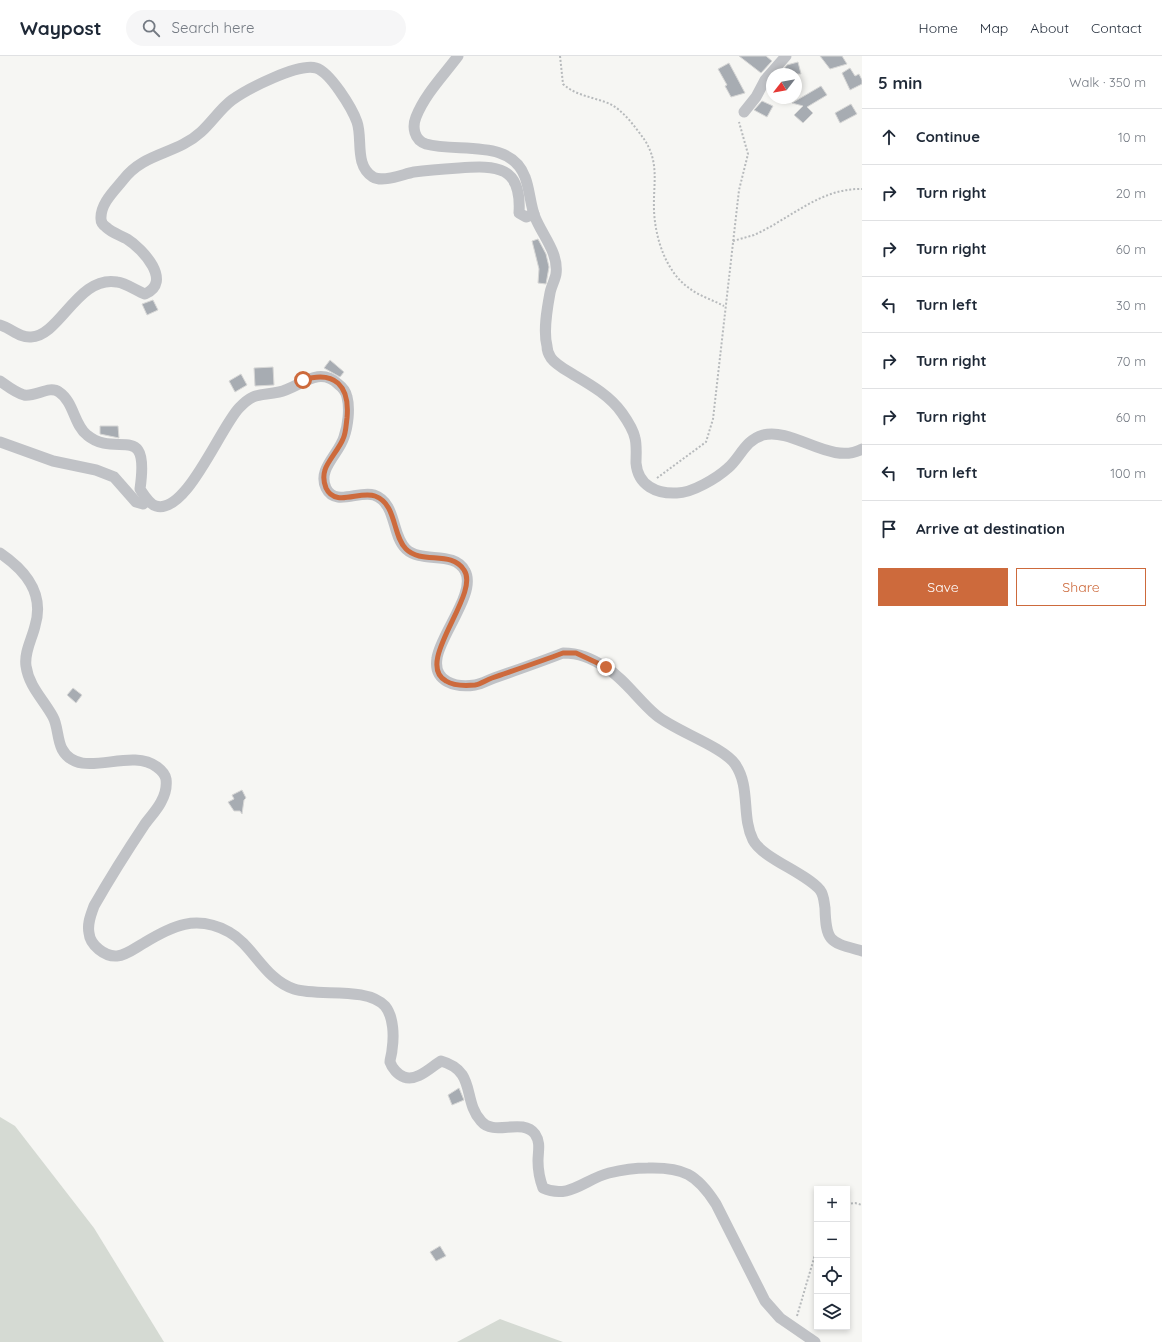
<!DOCTYPE html>
<html lang="en">
<head>
<meta charset="utf-8">
<style>
	:root { --surface:#fff; --page:#f6f6f7; --text:#1f2937; --muted:#747a83; --line:#e0e1e3; --accent:#cd6a3c }
	body { margin:0; font-family:Quicksand,sans-serif; background:var(--page); color:var(--text) }
	.controls { position:absolute; right:12px; bottom:12px; display:grid; overflow:hidden; border-radius:0px; box-shadow:0 2px 6px #0003 }
	.controls button { width:36px; height:36px; display:grid; place-items:center; padding:0; border:0; border-bottom:1px solid var(--line); background:var(--surface); color:var(--text); font:20px sans-serif }
	.compass { position:absolute; left:766px; top:12px; width:36px; height:36px; border-radius:50%; background:var(--surface); box-shadow:0 2px 6px #0003; rotate:239deg }
	.stop { position:absolute; width:12px; height:12px; margin:-9px; border:3px solid #cd6a3c; border-radius:50%; background:#fff }
	.stop.end { background:#cd6a3c; border-color:#fff; box-shadow:0 1px 4px #0008 }
	.list { margin:0; padding:0; list-style:none }
	h2 { display:flex; justify-content:space-between; align-items:center; height:52px; margin:0; padding:0 16px; font-size:17px }
	h2 small { font-size:13px; font-weight:400; color:var(--muted) }
	.list li { display:grid; grid-template-columns:26px 1fr auto; gap:12px; align-items:center; box-sizing:border-box; height:56px; padding:0 16px; border-top:1px solid var(--line) }
	.list b { display:block; font-size:15px; white-space:nowrap }
	.list em { font-size:13px; font-style:normal; color:var(--muted) }
	.actions { display:flex; gap:8px; padding:12px 16px }
	.actions a { flex:1; padding:9px 0; border:1px solid var(--accent); border-radius:0px; text-align:center; font-size:14px; color:var(--accent) }
	.actions .main { background:var(--accent); color:#fff }
	.icon { flex:none; width:22px; height:22px; fill:none; stroke:currentColor; stroke-width:2; stroke-linecap:round; stroke-linejoin:round }
	.map { position:relative; flex:none; width:862px; height:1286px; overflow:hidden }
	header { display:flex; align-items:center; gap:24px; box-sizing:border-box; height:56px; padding:0 20px; background:var(--surface); border-bottom:1px solid var(--line) }
	header strong { font-size:19px }
	nav { display:flex; gap:22px; margin-inline-start:auto; font-size:14px }
	.search { width:280px; height:36px; background:var(--page); display:flex; align-items:center; gap:10px; box-sizing:border-box; padding:0 14px; border-radius:22px; color:var(--muted); font-size:15px }
	main { display:flex }
	aside { flex:1; background:var(--surface) }
	.map>svg:first-child { display:block }
	.green { fill:#d5dad3 }
	.building { fill:#a7acb2; stroke:#d7d7d6 }
	.lines { fill:none; stroke-linecap:round; stroke-linejoin:round }
	.path { stroke:#b7babc; stroke-width:2; stroke-dasharray:2 2; stroke-linecap:butt }
	.minor { stroke:#c0c2c6; stroke-width:11 }
	.route { stroke:#cd6a3c; stroke-width:5 }
</style>
</head>
<body>
<header>
<strong>Waypost</strong>
<div class="search"><svg class="icon" aria-label="search" viewBox="0 0 24 24"><circle cx="10" cy="10" r="6"/><path d="M15 15l6 6"/></svg>Search here</div>
<nav><a>Home</a><a>Map</a><a>About</a><a>Contact</a></nav>
</header>
<main>
<div class="map">
<svg width="862" height="1286" viewBox="0 0 862 1286">
	<rect width="100%" height="100%" fill="#f6f6f3"/>
	<!-- green -->
	<g class="green">
		<path d="M0,1061L15,1070L94,1172L164,1286H0Z"/>
		<path d="M500,1263L563,1286H457Z"/>
	</g>
	<!-- building -->
	<g class="building">
		<path d="M739,0H766L772,5L761,17Z"/>
		<path d="M820,0H842L847,8L830,13Z"/>
		<path d="M798,6L801,18H780L787,9Z"/>
		<path d="M729,7L736,20L745,37L731,41L725,30L727,29L718,13Z"/>
		<path d="M850,12L855,20L859,18L862,24V28L850,34L842,17Z"/>
		<path d="M821,30L827,39L807,51L813,57L803,67L794,59L803,50L792,47Z"/>
		<path d="M762,45L773,50L767,61L754,54Z"/>
		<path d="M851,48L857,58L840,67L835,57Z"/>
		<path d="M538,183L546,198L549,211L546,228L538,227L539,213L532,185Z"/>
		<path d="M153,244L158,254L147,259L142,248Z"/>
		<path d="M330,304L344,316L340,321L324,312Z"/>
		<path d="M273,311L274,329L255,330L254,312Z"/>
		<path d="M241,318L247,329L235,336L229,325Z"/>
		<path d="M100,370H118L119,382L100,378Z"/>
		<path d="M73,632L82,639L76,647L67,639Z"/>
		<path d="M242,734L246,742L244,744L242,758L240,755H234L228,746L234,743L232,739Z"/>
		<path d="M459,1032L464,1044L452,1049L448,1039Z"/>
		<path d="M440,1190L446,1200L436,1205L430,1196Z"/>
	</g>
	<g class="lines">
		<!-- path -->
		<g class="path">
			<path d="M560,0L563,28C576,40 594,41 610,48C624,55 635,71 644,83C660,107 653,128 654,154C655,182 666,216 689,232C699,240 713,244 724,250"/>
			<path d="M733,185C740,183 747,181 754,179C790,163 820,132 862,133"/>
			<path d="M657,422L706,386L713,363L739,134L748,98L739,66"/>
			<path d="M847,1148L855,1147L862,1149"/>
			<path d="M797,1260L817,1192"/>
		</g>
		<!-- minor -->
		<g class="minor">
			<path d="M458,0C444,19 425,38 416,61C412,71 414,84 426,88C458,97 511,82 525,121C530,134 530,148 535,161C542,179 559,197 556,218C555,224 551,231 550,237C547,253 543,275 547,290C547,294 549,299 551,302C556,309 566,314 574,319C591,329 610,340 622,357C627,364 633,373 635,382C637,390 636,399 636,407C638,430 657,438 677,437C692,437 717,422 728,412C740,402 745,384 763,379C793,371 831,410 862,393"/>
			<path d="M744,56L756,41L765,24L786,0"/>
			<path d="M0,269C11,272 19,282 31,281C60,280 78,219 117,226C126,227 137,235 145,238C173,226 143,193 127,183C120,179 112,177 106,171C103,169 101,166 101,163C100,148 114,135 123,124C144,96 176,99 201,76C212,66 221,52 232,44C247,33 298,7 316,12C330,16 352,52 357,66C363,83 354,109 373,121C383,127 403,118 414,116C429,114 444,113 459,112C497,109 522,110 519,157L526,161L534,158"/>
			<path d="M0,325C7,330 16,337 24,339C36,341 49,329 59,336C74,346 74,369 87,379C117,404 150,363 140,433C144,439 149,448 156,450C186,459 220,372 239,352C254,336 259,340 279,336C299,332 318,309 338,328C342,331 346,336 347,341C350,352 348,370 344,381C339,398 317,413 326,432C335,451 359,434 374,439C397,447 391,479 406,493C422,508 454,494 465,515C477,536 440,579 437,602C433,626 456,632 475,629C482,628 488,624 494,622C517,614 540,606 563,597C579,597 591,602 605,611C625,623 638,644 656,659C675,675 722,690 735,708C751,731 741,760 753,784C762,802 806,817 820,834C824,839 824,846 825,852C826,887 830,886 862,895"/>
			<path d="M0,386L53,405L96,414L114,421L136,446L143,448L147,444"/>
			<path d="M0,497C25,514 45,537 35,570C32,583 24,596 26,610C29,631 44,644 53,661C58,670 57,683 62,693C80,726 129,690 157,711C161,714 165,718 166,723C167,731 165,739 161,746C157,754 150,761 145,768C127,795 110,822 94,850C91,859 87,867 89,877C90,889 105,901 117,900C127,899 135,892 144,887C172,870 196,858 229,876C253,889 264,923 294,933C319,941 366,930 385,950C394,961 394,981 392,994C392,998 390,1002 390,1006C392,1012 398,1019 404,1021C417,1026 431,1011 441,1005C477,1015 462,1044 481,1065C494,1081 522,1061 535,1078C541,1087 538,1095 538,1105C538,1114 540,1124 543,1132C569,1144 585,1123 609,1117C621,1114 635,1112 648,1112C683,1111 697,1118 716,1148L765,1245L780,1262L815,1286"/>
		</g>
	</g>
	<g class="lines">
		<!-- route -->
		<path class="route" d="M303,324C335,314 350,330 347,362C346,369 346,377 343,383C339,393 327,406 325,414C323,420 324,427 326,432C335,452 360,434 375,440C397,448 392,479 406,493C422,509 451,494 464,514C481,538 413,607 446,625C454,630 465,630 475,629C481,628 486,624 492,622C515,614 539,606 563,597H576L606,611"/>
	</g>
</svg>
<div class="controls">
<button>+</button>
<button>−</button>
<button><svg class="icon" aria-label="locate" viewBox="0 0 24 24"><circle cx="12" cy="12" r="6"/><path d="M12 2v4M12 18v4M2 12h4M18 12h4"/></svg></button>
<button><svg class="icon" aria-label="layers" viewBox="0 0 24 24"><path d="M12 4l9 5-9 5-9-5zM3 14l9 5 9-5"/></svg></button>
</div>
<svg class="compass" viewBox="-18 -18 36 36"><path d="M0-13l5 13h-10z" fill="#e53935"/><path d="M0 13l5-13h-10z" fill="#747a83"/></svg>
<div class="stop" style="left:303px;top:324px"></div>
<div class="stop end" style="left:606px;top:611px"></div>
</div>
<aside>
<h2>5 min<small>Walk · 350 m</small></h2>
<ul class="list">
<li><svg class="icon" aria-label="ahead" viewBox="0 0 24 24"><path d="M12 20V5M6 11l6-6 6 6"/></svg><div><b>Continue</b></div><em>10 m</em></li>
<li><svg class="icon" aria-label="right" viewBox="0 0 24 24"><path d="M7 20v-9h11M14 6l5 5-5 5"/></svg><div><b>Turn right</b></div><em>20 m</em></li>
<li><svg class="icon" aria-label="right" viewBox="0 0 24 24"><path d="M7 20v-9h11M14 6l5 5-5 5"/></svg><div><b>Turn right</b></div><em>60 m</em></li>
<li><svg class="icon" aria-label="left" viewBox="0 0 24 24"><path d="M17 20v-9H6M10 6l-5 5 5 5"/></svg><div><b>Turn left</b></div><em>30 m</em></li>
<li><svg class="icon" aria-label="right" viewBox="0 0 24 24"><path d="M7 20v-9h11M14 6l5 5-5 5"/></svg><div><b>Turn right</b></div><em>70 m</em></li>
<li><svg class="icon" aria-label="right" viewBox="0 0 24 24"><path d="M7 20v-9h11M14 6l5 5-5 5"/></svg><div><b>Turn right</b></div><em>60 m</em></li>
<li><svg class="icon" aria-label="left" viewBox="0 0 24 24"><path d="M17 20v-9H6M10 6l-5 5 5 5"/></svg><div><b>Turn left</b></div><em>100 m</em></li>
<li><svg class="icon" aria-label="arrive" viewBox="0 0 24 24"><path d="M6 21V4h12l-3 4 3 4H6"/></svg><div><b>Arrive at destination</b></div></li>
</ul>
<div class="actions"><a class="main">Save</a><a>Share</a></div>
</aside>
</main>
</body>
</html>
